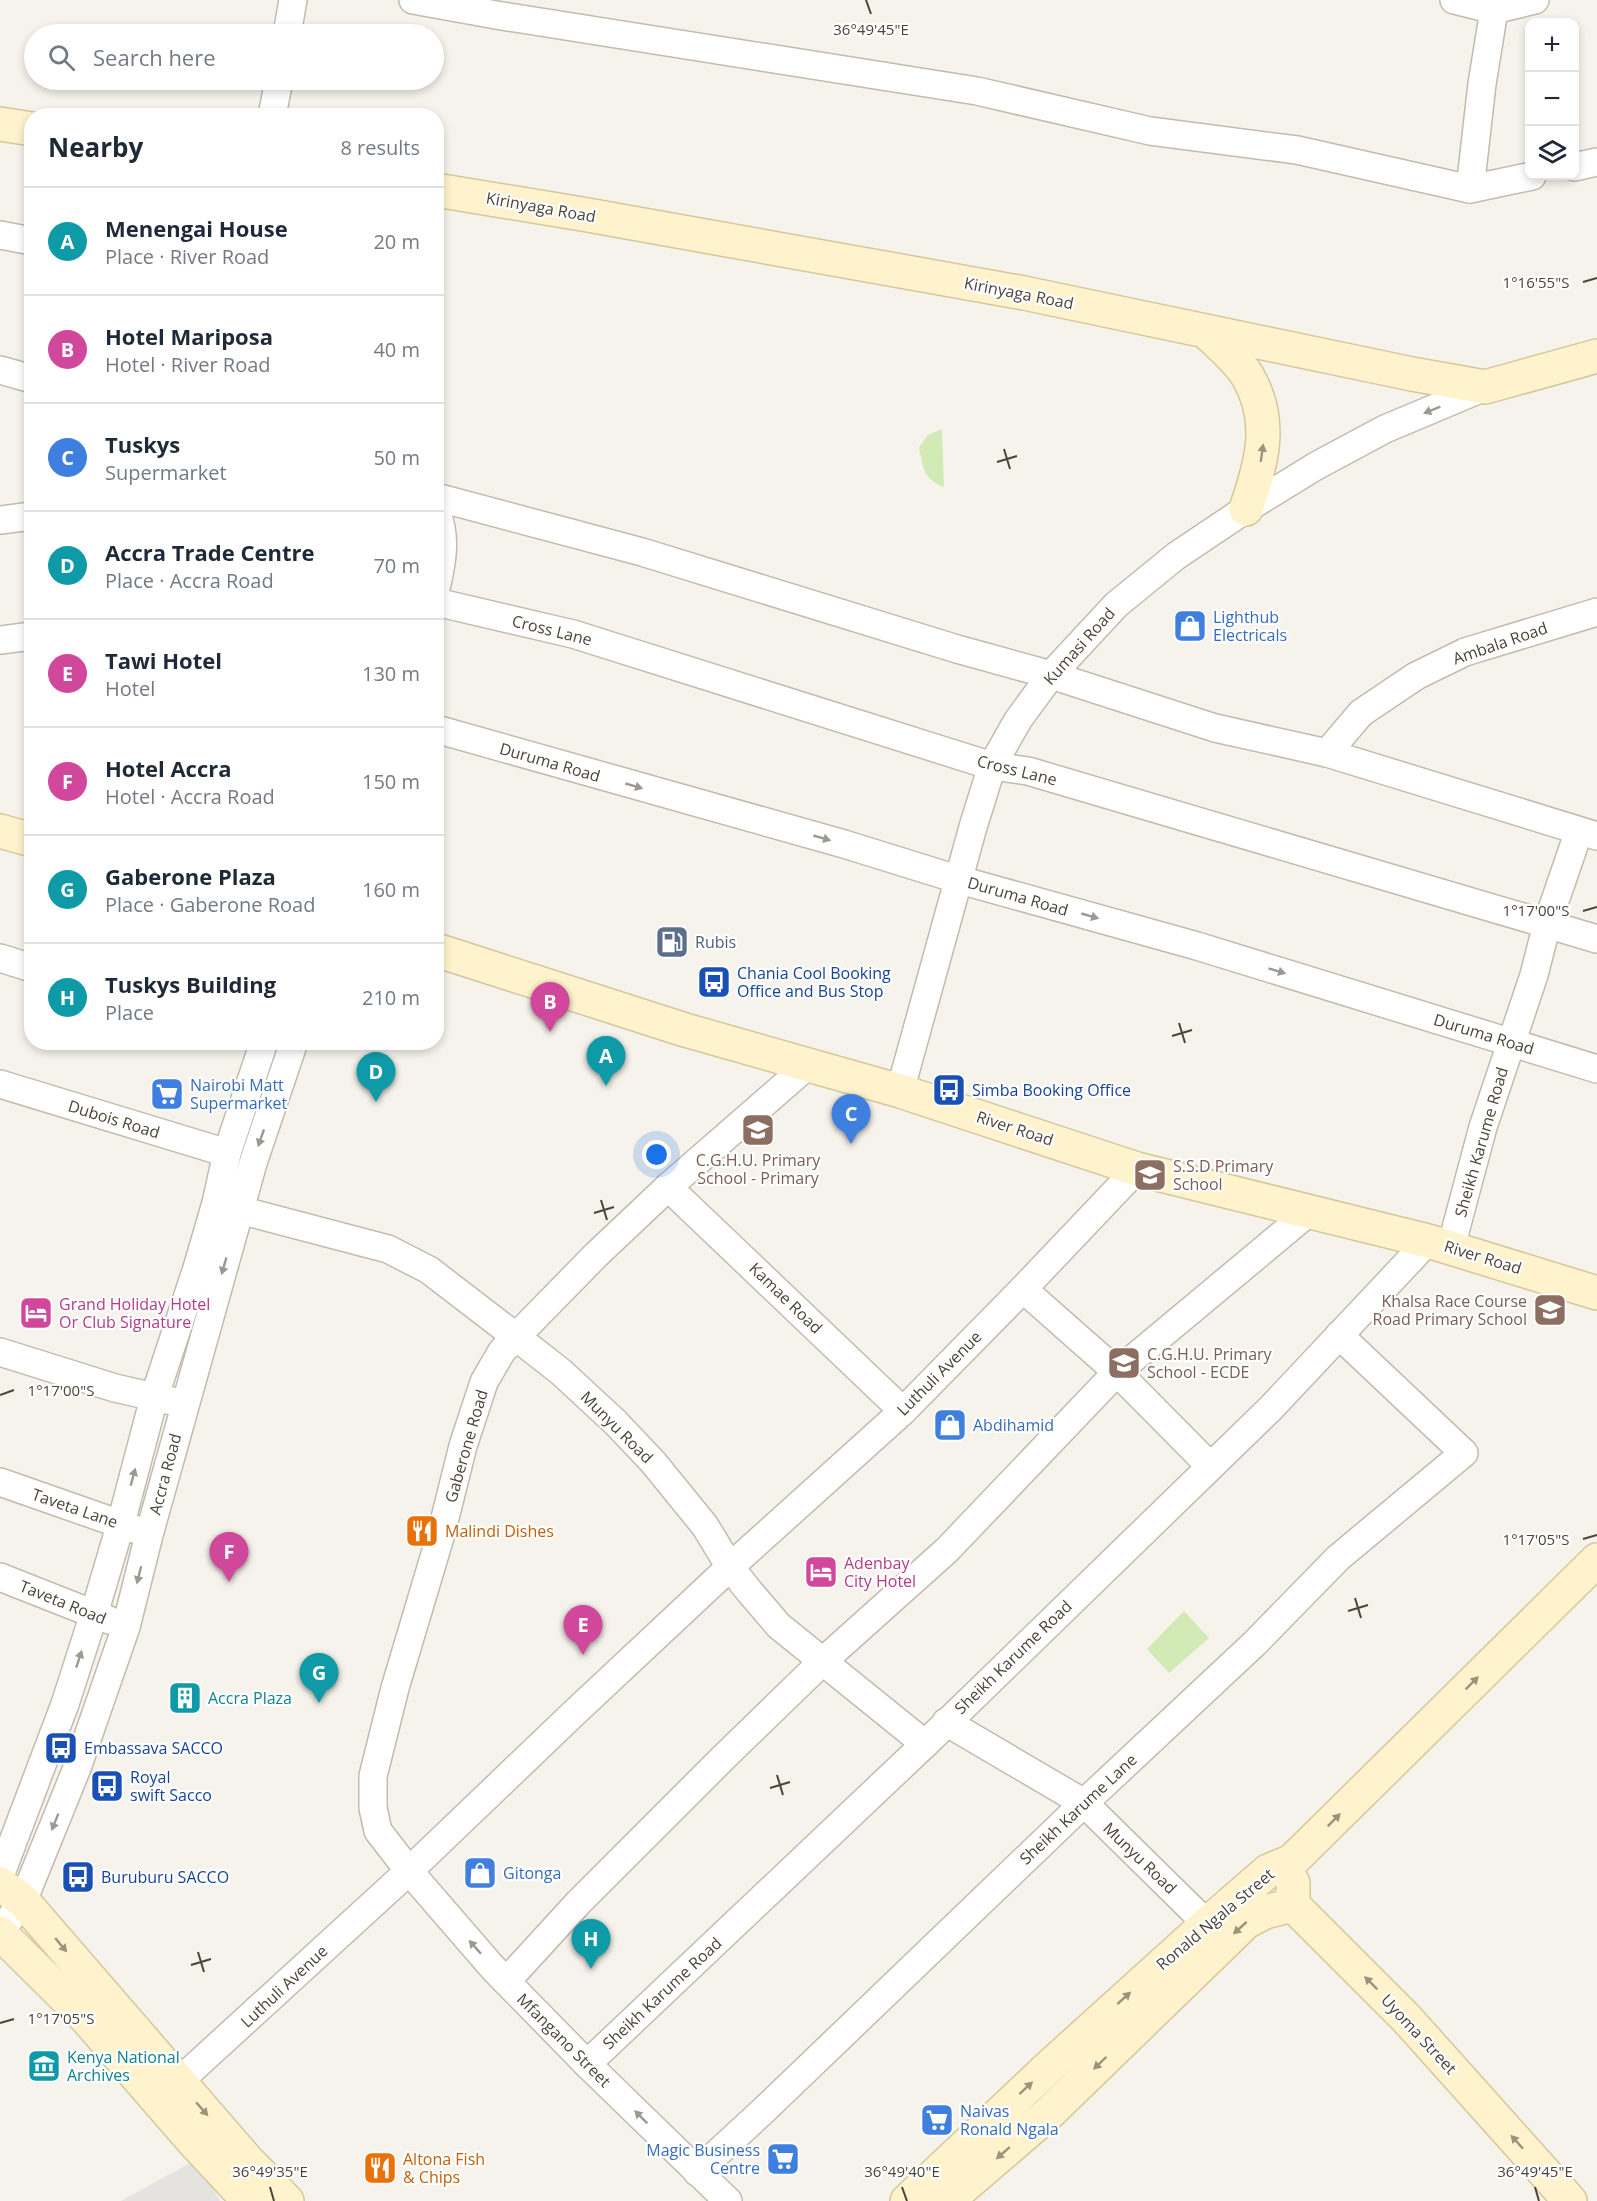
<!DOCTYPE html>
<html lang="en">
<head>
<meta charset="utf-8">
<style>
	:root { --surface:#fff; --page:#f2f2f3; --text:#1f2937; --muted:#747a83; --line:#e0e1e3; --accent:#fc3f1d }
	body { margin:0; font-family:"Open Sans",sans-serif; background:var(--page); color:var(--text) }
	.controls { position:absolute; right:18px; top:18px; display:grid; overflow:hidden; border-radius:12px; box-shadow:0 3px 9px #0003 }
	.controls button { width:54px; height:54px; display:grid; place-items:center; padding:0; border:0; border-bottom:2px solid var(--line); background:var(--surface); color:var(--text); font:30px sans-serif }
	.you { position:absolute; left:657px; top:1155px; width:21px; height:21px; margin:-15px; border:4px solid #fff; border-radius:50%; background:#1a73e8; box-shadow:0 0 0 9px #1a73e833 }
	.badge { display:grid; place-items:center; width:39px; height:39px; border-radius:50%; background:var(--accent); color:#fff; font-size:20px; font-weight:700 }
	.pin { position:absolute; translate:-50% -50px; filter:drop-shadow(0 2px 3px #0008) }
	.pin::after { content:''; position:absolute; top:32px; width:21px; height:18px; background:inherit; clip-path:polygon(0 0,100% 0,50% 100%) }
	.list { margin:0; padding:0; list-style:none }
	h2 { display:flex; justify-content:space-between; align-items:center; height:78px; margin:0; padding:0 24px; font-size:26px }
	h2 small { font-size:20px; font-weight:400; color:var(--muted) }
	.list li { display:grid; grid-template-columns:39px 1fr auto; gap:18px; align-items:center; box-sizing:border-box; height:108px; padding:0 24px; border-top:2px solid var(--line) }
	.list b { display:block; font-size:22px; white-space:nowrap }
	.list p { margin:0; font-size:20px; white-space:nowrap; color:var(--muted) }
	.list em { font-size:20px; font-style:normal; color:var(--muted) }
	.icon { flex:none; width:33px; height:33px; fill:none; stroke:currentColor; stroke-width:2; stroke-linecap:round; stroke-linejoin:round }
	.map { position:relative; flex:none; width:1597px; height:2201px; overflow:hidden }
	.search { position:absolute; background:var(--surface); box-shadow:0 3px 9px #0003; left:24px; top:24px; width:420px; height:66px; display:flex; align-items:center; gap:15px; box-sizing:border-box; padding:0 21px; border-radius:33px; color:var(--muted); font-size:22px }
	.panel { position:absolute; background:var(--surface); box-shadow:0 3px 9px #0003; left:24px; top:108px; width:420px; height:942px; border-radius:24px }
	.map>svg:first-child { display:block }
	.green { fill:#d2eab5 }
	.parking { fill:#e5e3e0 }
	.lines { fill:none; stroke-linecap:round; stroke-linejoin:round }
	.street-casing { stroke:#c2bbae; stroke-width:30 }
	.secondary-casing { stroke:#d6c79b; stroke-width:36 }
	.street { stroke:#fff; stroke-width:27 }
	.secondary { stroke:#fff3cd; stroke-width:33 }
	.oneway { fill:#9c9892 }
	.oneway2 { fill:#9c937c }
	.ticks { fill:none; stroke:#4b4439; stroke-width:2 }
	.labels { text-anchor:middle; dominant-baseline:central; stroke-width:4.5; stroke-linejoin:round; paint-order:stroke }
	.street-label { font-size:16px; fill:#4b4439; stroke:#fff }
	.shop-label { font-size:16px; fill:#366cbe; stroke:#fff; text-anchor:start }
	.service-label { font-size:16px; fill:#4e5e75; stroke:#fff; text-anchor:start }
	.transit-label { font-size:16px; fill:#164399; stroke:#fff; text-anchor:start }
	.education-label { font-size:16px; fill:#785e54; stroke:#fff; text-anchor:start }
	.hotel-label { font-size:16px; fill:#b23c85; stroke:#fff; text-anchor:start }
	.food-label { font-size:16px; fill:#c56008; stroke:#fff; text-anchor:start }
	.culture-label { font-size:16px; fill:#0d838f; stroke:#fff; text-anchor:start }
	.ticks-label { font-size:15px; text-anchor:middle; fill:#4b4439; stroke:#fff; stroke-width:4.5; stroke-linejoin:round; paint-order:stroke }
</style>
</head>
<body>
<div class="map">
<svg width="1597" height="2201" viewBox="0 0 1597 2201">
	<rect width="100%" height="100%" fill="#f6f3ec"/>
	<!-- green -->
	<g class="green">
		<path d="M942,429L944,487C923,479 923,467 919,447L928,435Z"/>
		<path d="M1184,1611L1209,1638L1169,1673L1147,1649Z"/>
	</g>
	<!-- parking -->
	<path class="parking" d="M197,2159L220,2201H121Z"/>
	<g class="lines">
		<defs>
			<g id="street">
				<path d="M413,0L496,15L977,91L1150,131L1297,150L1470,189L1532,176"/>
				<path d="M1454,0L1494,10L1482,84L1470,189"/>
				<path d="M1494,10L1535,0"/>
				<path d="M287,34L293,0"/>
				<path d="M272,116L279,80"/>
				<path d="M1574,167L1597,162"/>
				<path d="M0,235L32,241"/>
				<path d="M0,370L32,379"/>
				<path d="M436,497L642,552L957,649L1051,675L1215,728L1327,753L1597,836"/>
				<path d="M436,511C447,536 442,563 436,588"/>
				<path d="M0,520L32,516"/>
				<path d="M436,602L573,634L992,766L1028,771L1597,939"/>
				<path d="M0,640L32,636"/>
				<path d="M436,729L844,844L960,880L1197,946L1597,1069"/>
				<path d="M1327,753L1361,713L1416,676L1465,652L1597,612"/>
				<path d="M0,958L32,968"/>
				<path d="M0,1084L227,1153"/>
				<path d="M900,1091L973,827L992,766L1018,720L1051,675L1116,605L1176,556L1246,509L1316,466L1385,429L1485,387"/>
				<path d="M668,1187L903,1411"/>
				<path d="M240,1210L388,1249L429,1270L515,1336L561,1372L615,1422L653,1462L705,1526L730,1567L749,1591L779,1626L925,1744"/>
				<path d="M1451,1247L1483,1127L1534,975L1547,924L1579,831"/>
				<path d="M1023,1289L1117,1372L1210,1466"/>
				<path d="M0,1352L115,1388L172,1401"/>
				<path d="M0,1482L137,1530"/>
				<path d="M0,1577L109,1620"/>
				<path d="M946,1722L1084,1803L1207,1924"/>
				<path d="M0,1876L65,1704L94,1614L121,1523L154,1398L197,1268L216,1203L227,1153L264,1042"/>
				<path d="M0,1932L23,1901L77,1768L126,1627L149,1535L253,1163L294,1042"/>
				<path d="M504,1979L514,1973L579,1902L724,1757L822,1662L947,1550L1117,1372L1309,1212"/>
				<path d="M587,2064L925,1744L1271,1408L1428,1241"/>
				<path d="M164,2095L409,1871L573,1714L730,1567L903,1411L1023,1289L1137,1169"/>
				<path d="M697,2172L763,2111L1084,1803L1255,1643L1338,1558L1464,1453L1339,1335"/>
				<path d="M728,2201L587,2064L493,1968L409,1871L378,1831L373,1808V1776L395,1688L441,1534L463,1446L484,1382L502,1351L596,1255L668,1187L808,1065"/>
			</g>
			<g id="secondary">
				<path d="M0,124L32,129"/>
				<path d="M436,190L582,214L1024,293L1412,374L1485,387L1597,356"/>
				<path d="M1205,331C1219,344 1236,358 1247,375C1274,420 1262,463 1246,509"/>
				<path d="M0,831L32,840"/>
				<path d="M436,950L685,1030L900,1091L1137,1169L1428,1241L1597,1293"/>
				<path d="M1293,1883V1905L1407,2019L1570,2201"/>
				<path d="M0,1884L23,1901L246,2159L287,2201"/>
				<path d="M0,1933L87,2019L192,2140L249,2201"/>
				<path d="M907,2201L1050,2066L1207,1924L1268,1871L1292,1861L1597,1560"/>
				<path d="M947,2201L1047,2115L1246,1922L1265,1912L1293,1905"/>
			</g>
		</defs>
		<!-- street casing -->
		<use href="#street" class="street-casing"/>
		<!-- secondary casing -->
		<use href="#secondary" class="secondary-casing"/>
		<!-- street -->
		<use href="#street" class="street"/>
		<!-- secondary -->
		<use href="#secondary" class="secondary"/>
	</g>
	<!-- one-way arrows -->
	<defs><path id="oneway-solid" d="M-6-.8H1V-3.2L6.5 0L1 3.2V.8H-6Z" transform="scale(1.5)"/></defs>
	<g class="oneway">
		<use href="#oneway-solid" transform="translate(1432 410) rotate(158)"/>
		<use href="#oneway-solid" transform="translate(634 786) rotate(16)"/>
		<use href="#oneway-solid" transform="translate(822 838) rotate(16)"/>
		<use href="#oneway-solid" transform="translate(1090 916) rotate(16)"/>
		<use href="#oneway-solid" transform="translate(1277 971) rotate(17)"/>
		<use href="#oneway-solid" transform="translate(261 1138) rotate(109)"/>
		<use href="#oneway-solid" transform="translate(224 1266) rotate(106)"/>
		<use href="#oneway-solid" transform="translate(133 1477) rotate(-75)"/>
		<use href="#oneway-solid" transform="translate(139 1575) rotate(104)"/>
		<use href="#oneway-solid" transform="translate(79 1659) rotate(-72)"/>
		<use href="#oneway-solid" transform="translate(55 1822) rotate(112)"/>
		<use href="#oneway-solid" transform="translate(475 1947) rotate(-131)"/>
		<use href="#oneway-solid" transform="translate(641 2117) rotate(-135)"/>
	</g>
	<g class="oneway2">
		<use href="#oneway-solid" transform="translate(1262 453) rotate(-82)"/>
		<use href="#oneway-solid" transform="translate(1472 1683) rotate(-45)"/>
		<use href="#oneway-solid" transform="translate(1334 1820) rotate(-45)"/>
		<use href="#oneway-solid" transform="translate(1240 1928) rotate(138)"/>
		<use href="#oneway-solid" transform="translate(61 1945) rotate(50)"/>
		<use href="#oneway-solid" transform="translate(1371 1983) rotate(-135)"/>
		<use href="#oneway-solid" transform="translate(1124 1998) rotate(-42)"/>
		<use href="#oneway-solid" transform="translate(1100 2063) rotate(136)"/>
		<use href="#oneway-solid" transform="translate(1026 2088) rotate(-43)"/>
		<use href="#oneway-solid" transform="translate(202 2109) rotate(49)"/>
		<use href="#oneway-solid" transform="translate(1517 2142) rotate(-132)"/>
		<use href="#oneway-solid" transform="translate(1003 2153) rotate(139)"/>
	</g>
	<!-- ticks -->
	<path class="ticks" d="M866,0L871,14M1583,282L1597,278M1004,449L1010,469M997,462L1017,456M1583,911L1597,907M1179,1023L1185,1043M1172,1036L1192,1030M601,1200L607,1220M594,1213L614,1207M0,1395L14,1390M1583,1539L1597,1535M1355,1598L1361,1618M1348,1611L1368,1605M777,1775L783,1795M770,1788L790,1782M198,1952L204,1972M191,1965L211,1959M0,2023L14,2019M270,2187L274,2201M902,2187L907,2201M1535,2187L1539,2201"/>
	<!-- icons -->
	<defs>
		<symbol id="shop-square" viewBox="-11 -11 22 22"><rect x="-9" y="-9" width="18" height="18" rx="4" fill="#3f7fe0" stroke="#fff"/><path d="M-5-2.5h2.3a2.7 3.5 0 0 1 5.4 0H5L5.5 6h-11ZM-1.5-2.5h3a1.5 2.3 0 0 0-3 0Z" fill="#fff"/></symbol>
		<symbol id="fuel-square" viewBox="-11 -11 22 22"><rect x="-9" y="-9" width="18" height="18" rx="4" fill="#5c6f8a" stroke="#fff"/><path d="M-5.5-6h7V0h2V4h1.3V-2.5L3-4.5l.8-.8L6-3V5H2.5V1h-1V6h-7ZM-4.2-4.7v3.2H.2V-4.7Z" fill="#fff"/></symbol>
		<symbol id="bus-square" viewBox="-11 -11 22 22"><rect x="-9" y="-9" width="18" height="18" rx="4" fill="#1a4fb4" stroke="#fff"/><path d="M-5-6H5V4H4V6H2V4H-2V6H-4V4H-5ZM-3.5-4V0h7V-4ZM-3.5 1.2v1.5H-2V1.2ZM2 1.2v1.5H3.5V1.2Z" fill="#fff"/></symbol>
		<symbol id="supermarket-square" viewBox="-11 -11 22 22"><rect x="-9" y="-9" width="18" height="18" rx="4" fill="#3f7fe0" stroke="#fff"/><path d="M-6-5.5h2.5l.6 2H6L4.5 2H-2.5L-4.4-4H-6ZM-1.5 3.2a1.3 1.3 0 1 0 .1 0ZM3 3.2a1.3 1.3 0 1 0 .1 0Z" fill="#fff"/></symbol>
		<symbol id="school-square" viewBox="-11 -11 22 22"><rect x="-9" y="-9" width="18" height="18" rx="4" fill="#8d6e63" stroke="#fff"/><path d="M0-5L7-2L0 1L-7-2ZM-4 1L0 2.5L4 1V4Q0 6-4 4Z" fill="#fff"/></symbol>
		<symbol id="hotel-square" viewBox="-11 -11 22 22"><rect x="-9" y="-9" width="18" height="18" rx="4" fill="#d1479c" stroke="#fff"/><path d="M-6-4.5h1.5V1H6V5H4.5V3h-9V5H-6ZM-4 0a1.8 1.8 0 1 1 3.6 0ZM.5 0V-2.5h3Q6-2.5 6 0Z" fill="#fff"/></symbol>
		<symbol id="restaurant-square" viewBox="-11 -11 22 22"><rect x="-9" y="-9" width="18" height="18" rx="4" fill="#e8710a" stroke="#fff"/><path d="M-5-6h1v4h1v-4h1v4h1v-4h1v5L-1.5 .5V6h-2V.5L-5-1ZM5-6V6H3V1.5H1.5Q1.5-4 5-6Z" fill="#fff"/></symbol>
		<symbol id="building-square" viewBox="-11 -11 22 22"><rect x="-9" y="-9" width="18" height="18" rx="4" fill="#0f9aa8" stroke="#fff"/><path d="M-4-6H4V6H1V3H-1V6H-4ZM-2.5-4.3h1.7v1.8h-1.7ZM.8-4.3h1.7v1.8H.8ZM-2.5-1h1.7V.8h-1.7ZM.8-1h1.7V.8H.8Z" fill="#fff"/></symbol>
		<symbol id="museum-square" viewBox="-11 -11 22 22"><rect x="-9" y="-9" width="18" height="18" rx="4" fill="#0f9aa8" stroke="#fff"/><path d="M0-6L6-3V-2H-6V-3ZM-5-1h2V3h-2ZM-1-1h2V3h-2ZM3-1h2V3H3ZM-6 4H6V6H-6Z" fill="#fff"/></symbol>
	</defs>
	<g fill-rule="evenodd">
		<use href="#shop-square" x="1171" y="607" width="38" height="38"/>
		<use href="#fuel-square" x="653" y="923" width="38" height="38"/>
		<use href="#bus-square" x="695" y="963" width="38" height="38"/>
		<use href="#bus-square" x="930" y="1071" width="38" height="38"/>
		<use href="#supermarket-square" x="148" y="1075" width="38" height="38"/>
		<use href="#school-square" x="739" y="1111" width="38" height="38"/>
		<use href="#school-square" x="1131" y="1156" width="38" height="38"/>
		<use href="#school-square" x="1531" y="1291" width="38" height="38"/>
		<use href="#hotel-square" x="17" y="1294" width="38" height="38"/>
		<use href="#school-square" x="1105" y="1344" width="38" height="38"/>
		<use href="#shop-square" x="931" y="1406" width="38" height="38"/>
		<use href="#restaurant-square" x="403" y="1512" width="38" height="38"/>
		<use href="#hotel-square" x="802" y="1553" width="38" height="38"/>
		<use href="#building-square" x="166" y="1679" width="38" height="38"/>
		<use href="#bus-square" x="42" y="1729" width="38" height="38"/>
		<use href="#bus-square" x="88" y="1767" width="38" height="38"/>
		<use href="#shop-square" x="461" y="1854" width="38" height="38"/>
		<use href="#bus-square" x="59" y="1858" width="38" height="38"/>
		<use href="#museum-square" x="25" y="2047" width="38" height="38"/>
		<use href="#supermarket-square" x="918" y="2101" width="38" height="38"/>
		<use href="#supermarket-square" x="764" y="2140" width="38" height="38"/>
		<use href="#restaurant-square" x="361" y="2149" width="38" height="38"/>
	</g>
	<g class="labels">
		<!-- street labels -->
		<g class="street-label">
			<text transform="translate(541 207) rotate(10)">Kirinyaga Road</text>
			<text transform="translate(1019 293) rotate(11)">Kirinyaga Road</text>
			<text transform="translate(552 630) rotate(14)">Cross Lane</text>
			<text transform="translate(1500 643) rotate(-19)">Ambala Road</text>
			<text transform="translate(1079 646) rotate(-48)">Kumasi Road</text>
			<text transform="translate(550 762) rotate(16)">Duruma Road</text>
			<text transform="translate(1017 770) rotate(14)">Cross Lane</text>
			<text transform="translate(1018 896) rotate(16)">Duruma Road</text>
			<text transform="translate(1484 1034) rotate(17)">Duruma Road</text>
			<text transform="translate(114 1119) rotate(17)">Dubois Road</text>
			<text transform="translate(1015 1128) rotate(18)">River Road</text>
			<text transform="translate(1481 1142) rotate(-74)">Sheikh Karume Road</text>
			<text transform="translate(1483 1257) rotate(17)">River Road</text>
			<text transform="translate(786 1298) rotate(44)">Kamae Road</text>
			<text transform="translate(939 1373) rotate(-45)">Luthuli Avenue</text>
			<text transform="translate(617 1427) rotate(45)">Munyu Road</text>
			<text transform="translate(466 1446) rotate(-74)">Gaberone Road</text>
			<text transform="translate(165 1474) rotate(-75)">Accra Road</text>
			<text transform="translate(75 1508) rotate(19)">Taveta Lane</text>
			<text transform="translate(63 1602) rotate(22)">Taveta Road</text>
			<text transform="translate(1013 1657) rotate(-44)">Sheikh Karume Road</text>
			<text transform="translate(1078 1809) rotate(-43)">Sheikh Karume Lane</text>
			<text transform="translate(1140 1858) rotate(44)">Munyu Road</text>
			<text transform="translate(1215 1919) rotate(-40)">Ronald Ngala Street</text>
			<text transform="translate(284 1986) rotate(-43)">Luthuli Avenue</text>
			<text transform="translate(662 1993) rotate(-43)">Sheikh Karume Road</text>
			<text transform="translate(1419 2034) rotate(47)">Uyoma Street</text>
			<text transform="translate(564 2040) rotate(45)">Mfangano Street</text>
		</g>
		<!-- shop labels -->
		<g class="shop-label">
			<text x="1213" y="617">Lighthub<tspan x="1213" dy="18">Electricals</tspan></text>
			<text x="190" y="1085">Nairobi Matt<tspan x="190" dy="18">Supermarket</tspan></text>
			<text x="973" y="1425">Abdihamid</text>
			<text x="503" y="1873">Gitonga</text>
			<text x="960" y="2111">Naivas<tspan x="960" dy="18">Ronald Ngala</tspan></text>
			<text x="760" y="2150" text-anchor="end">Magic Business<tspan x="760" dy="18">Centre</tspan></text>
		</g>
		<!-- service labels -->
		<g class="service-label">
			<text x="695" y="942">Rubis</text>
		</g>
		<!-- transit labels -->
		<g class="transit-label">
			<text x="737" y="973">Chania Cool Booking<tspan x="737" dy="18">Office and Bus Stop</tspan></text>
			<text x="972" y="1090">Simba Booking Office</text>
			<text x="84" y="1748">Embassava SACCO</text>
			<text x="130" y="1777">Royal<tspan x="130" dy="18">swift Sacco</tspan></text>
			<text x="101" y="1877">Buruburu SACCO</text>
		</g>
		<!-- education labels -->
		<g class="education-label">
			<text x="758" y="1160" text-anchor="middle">C.G.H.U. Primary<tspan x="758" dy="18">School - Primary</tspan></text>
			<text x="1173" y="1166">S.S.D Primary<tspan x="1173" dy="18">School</tspan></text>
			<text x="1527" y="1301" text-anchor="end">Khalsa Race Course<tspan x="1527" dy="18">Road Primary School</tspan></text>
			<text x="1147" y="1354">C.G.H.U. Primary<tspan x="1147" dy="18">School - ECDE</tspan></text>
		</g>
		<!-- hotel labels -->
		<g class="hotel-label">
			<text x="59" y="1304">Grand Holiday Hotel<tspan x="59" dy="18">Or Club Signature</tspan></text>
			<text x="844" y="1563">Adenbay<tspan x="844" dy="18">City Hotel</tspan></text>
		</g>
		<!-- food labels -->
		<g class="food-label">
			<text x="445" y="1531">Malindi Dishes</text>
			<text x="403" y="2159">Altona Fish<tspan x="403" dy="18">&amp; Chips</tspan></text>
		</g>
		<!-- culture labels -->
		<g class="culture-label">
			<text x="208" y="1698">Accra Plaza</text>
			<text x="67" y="2057">Kenya National<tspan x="67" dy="18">Archives</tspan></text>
		</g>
	</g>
	<g class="ticks-label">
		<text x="871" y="35">36°49'45"E</text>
		<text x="1536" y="288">1°16'55"S</text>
		<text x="1536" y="916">1°17'00"S</text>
		<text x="61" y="1396">1°17'00"S</text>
		<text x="1536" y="1545">1°17'05"S</text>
		<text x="61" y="2024">1°17'05"S</text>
		<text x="270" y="2177">36°49'35"E</text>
		<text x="902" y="2177">36°49'40"E</text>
		<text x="1535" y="2177">36°49'45"E</text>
	</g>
</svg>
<div class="controls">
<button>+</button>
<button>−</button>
<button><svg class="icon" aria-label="layers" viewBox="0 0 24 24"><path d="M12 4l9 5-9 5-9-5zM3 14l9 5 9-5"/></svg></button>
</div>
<div class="you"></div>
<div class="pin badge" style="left:606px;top:1086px;background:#0f9aa8">A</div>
<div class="pin badge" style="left:550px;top:1032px;background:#d1479c">B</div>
<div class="pin badge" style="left:851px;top:1144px;background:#3f7fe0">C</div>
<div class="pin badge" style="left:376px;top:1102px;background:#0f9aa8">D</div>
<div class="pin badge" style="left:583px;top:1655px;background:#d1479c">E</div>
<div class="pin badge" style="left:229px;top:1582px;background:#d1479c">F</div>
<div class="pin badge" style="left:319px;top:1703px;background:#0f9aa8">G</div>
<div class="pin badge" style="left:591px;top:1969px;background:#0f9aa8">H</div>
<div class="search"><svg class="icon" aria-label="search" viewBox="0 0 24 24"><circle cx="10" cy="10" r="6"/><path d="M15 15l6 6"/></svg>Search here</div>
<section class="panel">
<h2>Nearby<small>8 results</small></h2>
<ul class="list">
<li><span class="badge" style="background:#0f9aa8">A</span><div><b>Menengai House</b><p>Place · River Road</p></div><em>20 m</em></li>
<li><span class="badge" style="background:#d1479c">B</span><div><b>Hotel Mariposa</b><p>Hotel · River Road</p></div><em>40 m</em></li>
<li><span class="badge" style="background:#3f7fe0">C</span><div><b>Tuskys</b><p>Supermarket</p></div><em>50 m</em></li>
<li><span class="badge" style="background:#0f9aa8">D</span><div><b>Accra Trade Centre</b><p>Place · Accra Road</p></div><em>70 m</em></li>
<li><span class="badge" style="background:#d1479c">E</span><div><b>Tawi Hotel</b><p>Hotel</p></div><em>130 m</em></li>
<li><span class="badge" style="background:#d1479c">F</span><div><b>Hotel Accra</b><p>Hotel · Accra Road</p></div><em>150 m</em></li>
<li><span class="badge" style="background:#0f9aa8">G</span><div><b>Gaberone Plaza</b><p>Place · Gaberone Road</p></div><em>160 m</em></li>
<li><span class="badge" style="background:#0f9aa8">H</span><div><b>Tuskys Building</b><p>Place</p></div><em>210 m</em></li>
</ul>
</section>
</div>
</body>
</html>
